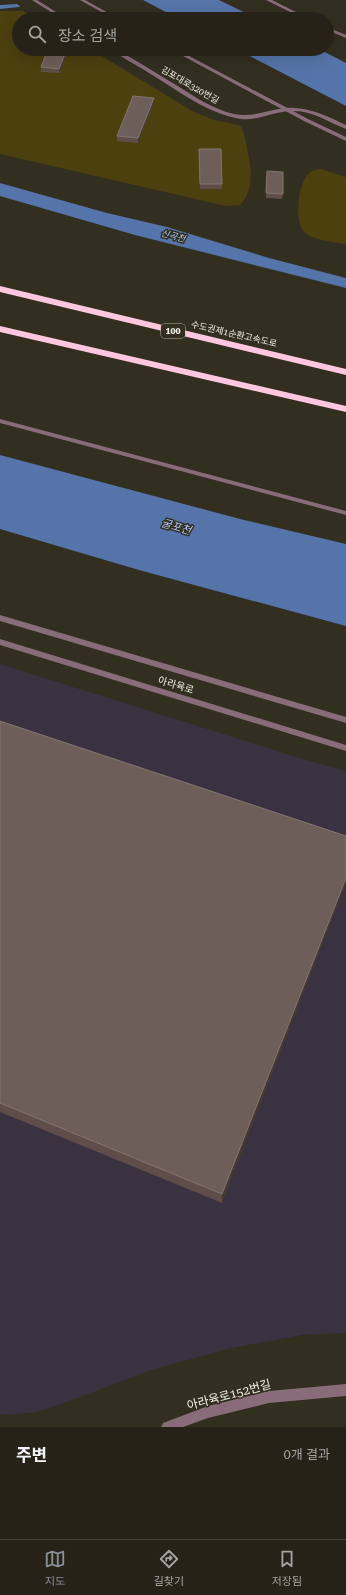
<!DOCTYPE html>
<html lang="ko">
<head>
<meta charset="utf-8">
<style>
	:root { --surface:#262218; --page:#322f25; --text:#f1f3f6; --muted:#a4a4a2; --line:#423f37; --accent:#8c9099 }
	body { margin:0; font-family:"Roboto Serif","Noto Sans KR",serif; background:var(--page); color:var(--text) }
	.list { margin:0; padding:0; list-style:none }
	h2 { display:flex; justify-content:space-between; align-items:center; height:52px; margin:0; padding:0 16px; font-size:17px }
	h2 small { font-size:13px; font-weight:400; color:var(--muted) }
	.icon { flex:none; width:22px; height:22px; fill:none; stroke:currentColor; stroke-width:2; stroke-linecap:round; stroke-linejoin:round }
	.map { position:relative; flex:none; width:346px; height:1427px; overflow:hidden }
	.search { position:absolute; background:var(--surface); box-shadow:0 4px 16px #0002; left:12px; right:12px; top:12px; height:44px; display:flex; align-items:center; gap:10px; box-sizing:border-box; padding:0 14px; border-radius:22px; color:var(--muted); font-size:15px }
	.sheet { height:112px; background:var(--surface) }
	nav { display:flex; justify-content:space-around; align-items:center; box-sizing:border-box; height:56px; border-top:1px solid var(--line); background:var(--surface); font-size:11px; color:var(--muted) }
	nav a { display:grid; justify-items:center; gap:2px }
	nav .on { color:var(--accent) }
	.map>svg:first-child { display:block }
	.industrial { fill:#3a3141 }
	.green { fill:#4c400f }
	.water { fill:#5574a9 }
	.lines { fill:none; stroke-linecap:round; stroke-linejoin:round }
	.stream { fill:#5574a9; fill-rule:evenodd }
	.service { fill:#886c79; fill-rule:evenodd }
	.tertiary { fill:#886c79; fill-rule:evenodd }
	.motorway { fill:#fec6df; fill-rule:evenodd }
	.wall { fill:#5e4d49 }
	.shaded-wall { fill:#463931 }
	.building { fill:#6e5e5a; stroke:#82756f }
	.labels { text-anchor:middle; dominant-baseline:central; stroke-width:3; stroke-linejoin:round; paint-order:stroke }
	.far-street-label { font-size:9px; fill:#f1eee5; stroke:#322e20 }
	.far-water-label { font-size:9px; font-style:italic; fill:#b1cdfb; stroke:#322e20 }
	.shield { fill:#322e20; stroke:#b8b4aa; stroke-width:1 }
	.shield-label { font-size:9px; font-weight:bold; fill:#f1eee5 }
	.street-label { font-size:10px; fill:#f1eee5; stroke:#322e20 }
	.water-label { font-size:11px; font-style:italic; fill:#b1cdfb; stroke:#322e20 }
	.near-street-label { font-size:12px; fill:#f1eee5; stroke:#322e20 }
</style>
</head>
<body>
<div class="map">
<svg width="346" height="1427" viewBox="0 0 346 1427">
	<rect width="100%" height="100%" fill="#322e20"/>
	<!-- industrial -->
	<path class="industrial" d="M0,664L306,760L346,771V1333L302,1335L232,1348L154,1369L75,1399L37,1412L5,1415L0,1414Z"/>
	<!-- green -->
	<g class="green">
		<path d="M0,11H23L38,19H19V49H90L194,112L214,120L239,125L242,128L244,134C249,157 258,186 240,205L226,206L0,154Z"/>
		<path d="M321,169L346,177V244C335,242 311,240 304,232C294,221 298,183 309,173C313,170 316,169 321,169Z"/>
	</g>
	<!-- water -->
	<g class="water">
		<path d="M143,0H219L258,19H179Z"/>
		<path d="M236,49H319L346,63V106Z"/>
		<path d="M0,183L107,213L167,227L269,258L346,278V288L135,235L0,196Z"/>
		<path d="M0,455L244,520L346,544V626L139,570L0,529Z"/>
	</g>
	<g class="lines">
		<!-- stream -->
		<path class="stream" d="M17,4L20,6L19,7L0,9V5Z"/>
		<!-- service -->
		<g class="service">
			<path d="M32,0H37L67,19H62Z"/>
			<path d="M111,49H116C135,60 153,71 171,82C191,94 211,109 234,114C253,118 267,110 285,108C307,106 327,116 346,125V129C328,122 312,110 292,111C274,111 259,121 241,119C207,114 178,90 149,73C137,65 122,58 111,49Z"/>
			<path d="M0,419L346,511V515L0,423Z"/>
		</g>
		<!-- tertiary -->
		<g class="tertiary">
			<path d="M80,0H85L119,19H114Z"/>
			<path d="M266,0H272L310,19H304Z"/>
			<path d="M327,27L346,35V38L327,30Z"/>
			<path d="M170,49H176L308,119L346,137V141L304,121Z"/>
			<path d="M0,615L346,717V723L0,621Z"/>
			<path d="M0,639L346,745V751L0,645Z"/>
			<path d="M346,1384V1396L269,1403L208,1418L183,1427H161L163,1423L208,1406L269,1391Z"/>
		</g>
		<!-- motorway -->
		<g class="motorway">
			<path d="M0,286L346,369V375L0,292Z"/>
			<path d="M0,326L346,406V412L0,332Z"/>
		</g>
	</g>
	<!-- wall -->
	<g class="wall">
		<path d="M69,49L60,73L41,72V67Z"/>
		<path d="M154,98V103L138,143L117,141V136Z"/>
		<path d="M199,149L222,184V189H200Z"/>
		<path d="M267,171L283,194L282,199L266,198Z"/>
		<path d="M0,721L346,836L222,1203L0,1112Z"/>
	</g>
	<!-- shaded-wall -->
	<g class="shaded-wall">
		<path d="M67,49H69L60,73L59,69Z"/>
		<path d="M154,98V103L138,143V138Z"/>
		<path d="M346,878V884L222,1203V1194Z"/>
	</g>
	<!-- building -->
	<g class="building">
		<path d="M48,49H67L59,69L41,67Z"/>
		<path d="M133,96L154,98L138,138L117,136Z"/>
		<path d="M199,149H221L222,184H200Z"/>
		<path d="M267,171L283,172V194L266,193Z"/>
		<path d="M0,721L346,836V878L222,1194L0,1103Z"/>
	</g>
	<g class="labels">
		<!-- far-street labels -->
		<g class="far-street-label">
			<text transform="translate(190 85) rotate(30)">김포대로320번길</text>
			<text transform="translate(234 334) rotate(13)">수도권제1순환고속도로</text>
		</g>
		<!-- far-water labels -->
		<g class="far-water-label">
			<text transform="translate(173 236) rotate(15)">신곡천</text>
		</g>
		<!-- shield labels -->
		<rect class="shield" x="161" y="324" width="24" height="14" rx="3"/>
		<g class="shield-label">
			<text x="173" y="331">100</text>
		</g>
		<!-- street labels -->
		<g class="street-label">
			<text transform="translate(176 685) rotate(17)">아라육로</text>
		</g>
		<!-- water labels -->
		<g class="water-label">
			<text transform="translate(176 527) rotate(16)">굴포천</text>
		</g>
		<!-- near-street labels -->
		<g class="near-street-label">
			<text transform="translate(229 1395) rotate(-15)">아라육로152번길</text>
		</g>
	</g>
</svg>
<div class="search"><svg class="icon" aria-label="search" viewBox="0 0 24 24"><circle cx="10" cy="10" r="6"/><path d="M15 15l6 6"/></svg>장소 검색</div>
</div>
<section class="sheet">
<h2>주변<small>0개 결과</small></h2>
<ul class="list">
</ul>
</section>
<nav>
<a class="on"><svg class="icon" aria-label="map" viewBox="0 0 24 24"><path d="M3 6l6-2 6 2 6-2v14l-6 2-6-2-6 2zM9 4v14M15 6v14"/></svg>지도</a>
<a><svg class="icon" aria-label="directions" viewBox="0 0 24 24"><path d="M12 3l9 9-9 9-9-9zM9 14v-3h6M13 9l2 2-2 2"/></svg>길찾기</a>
<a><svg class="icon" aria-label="saved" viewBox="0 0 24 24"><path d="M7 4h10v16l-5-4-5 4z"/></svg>저장됨</a>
</nav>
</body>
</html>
